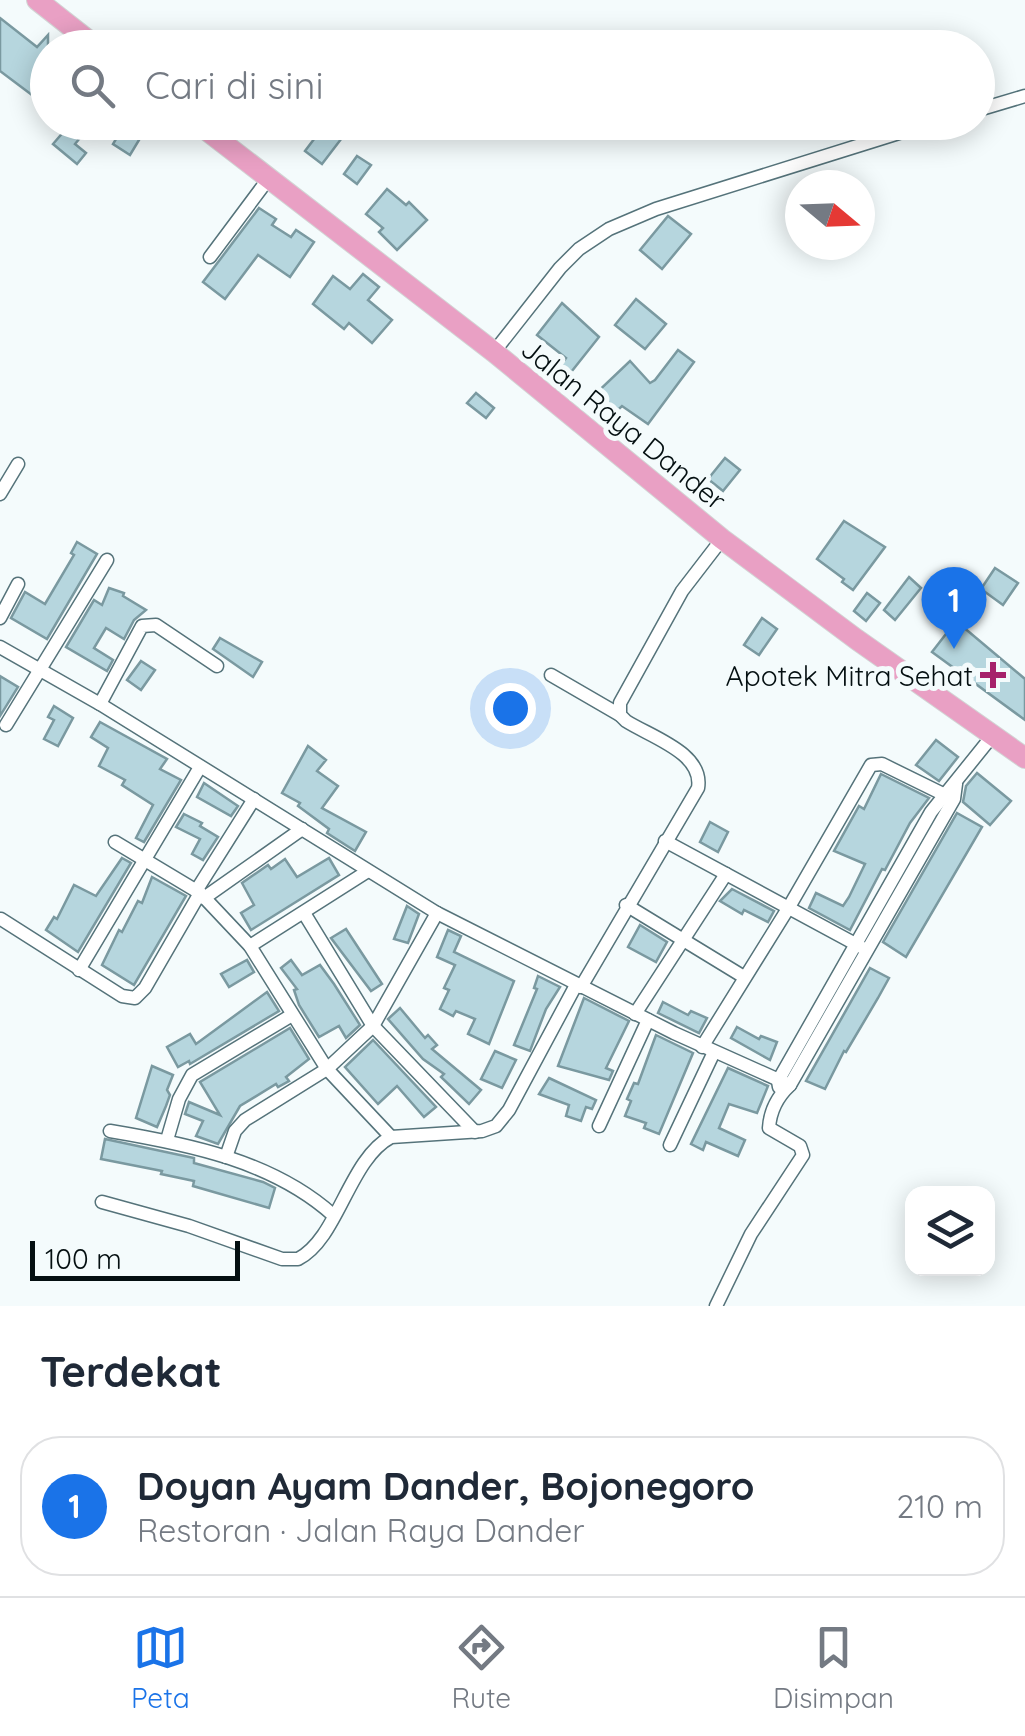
<!DOCTYPE html>
<html lang="id">
<head>
<meta charset="utf-8">
<style>
	:root { --surface:#fff; --page:#f6f6f7; --text:#1f2937; --muted:#747a83; --line:#e0e1e3; --accent:#1a73e8 }
	body { margin:0; font-family:Quicksand,sans-serif; background:var(--page); color:var(--text) }
	.controls { position:absolute; right:30px; bottom:30px; display:grid; overflow:hidden; border-radius:20px; box-shadow:0 5px 25px #0003 }
	.controls button { width:90px; height:90px; display:grid; place-items:center; padding:0; border:0; border-bottom:2px solid var(--line); background:var(--surface); color:var(--text); font:50px sans-serif }
	.compass { position:absolute; left:785px; top:170px; width:90px; height:90px; border-radius:50%; background:var(--surface); box-shadow:0 5px 25px #0003; rotate:109deg }
	.scale { position:absolute; left:30px; bottom:25px; width:210px; box-sizing:border-box; padding-left:10px; border:5px solid #040f11; border-top:0; font-size:28px; line-height:35px; white-space:nowrap; color:#040f11; -webkit-text-stroke:8px #f4fbfc; paint-order:stroke }
	.you { position:absolute; left:510px; top:708px; width:35px; height:35px; margin:-25px; border:8px solid #fff; border-radius:50%; background:#1a73e8; box-shadow:0 0 0 15px #1a73e833 }
	.badge { display:grid; place-items:center; width:65px; height:65px; border-radius:50%; background:var(--accent); color:#fff; font-size:32px; font-weight:700 }
	.pin { position:absolute; translate:-50% -82px; filter:drop-shadow(0 2px 5px #0008) }
	.pin::after { content:''; position:absolute; top:52px; width:35px; height:30px; background:inherit; clip-path:polygon(0 0,100% 0,50% 100%) }
	.list { margin:0; padding:0; list-style:none }
	h2 { display:flex; justify-content:space-between; align-items:center; height:130px; margin:0; padding:0 40px; font-size:42px }
	h2 small { font-size:32px; font-weight:400; color:var(--muted) }
	.list li { display:grid; grid-template-columns:65px 1fr auto; gap:30px; align-items:center; box-sizing:border-box; height:140px; margin:0 20px 20px; padding:0 20px; border:2px solid var(--line); border-radius:40px }
	.list b { display:block; font-size:38px; white-space:nowrap }
	.list p { margin:0; font-size:32px; white-space:nowrap; color:var(--muted) }
	.list em { font-size:32px; font-style:normal; color:var(--muted) }
	.icon { flex:none; width:55px; height:55px; fill:none; stroke:currentColor; stroke-width:2; stroke-linecap:round; stroke-linejoin:round }
	.map { position:relative; flex:none; width:1025px; height:1306px; overflow:hidden }
	.search { position:absolute; background:var(--surface); box-shadow:0 5px 25px #0003; left:30px; right:30px; top:30px; height:110px; display:flex; align-items:center; gap:25px; box-sizing:border-box; padding:0 35px; border-radius:55px; color:var(--muted); font-size:38px }
	.sheet { height:290px; background:var(--surface) }
	nav { display:flex; justify-content:space-around; align-items:center; box-sizing:border-box; height:140px; border-top:2px solid var(--line); background:var(--surface); font-size:28px; color:var(--muted) }
	nav a { display:grid; justify-items:center; gap:5px }
	nav .on { color:var(--accent) }
	.map>svg:first-child { display:block }
	.building { fill:#b6d6de; stroke:#7a99a0; stroke-width:2.5 }
	.lines { fill:none; stroke-linecap:round; stroke-linejoin:round }
	.street-casing { stroke:#55737a; stroke-width:15 }
	.primary-casing { stroke:#d2d4d4; stroke-width:22 }
	.street { stroke:#fff; stroke-width:12 }
	.primary { stroke:#e9a0c4; stroke-width:20 }
	.poi-dot { fill:#a6216b; stroke:#f4fbfc; stroke-width:4 }
	.labels { text-anchor:middle; dominant-baseline:central; stroke-width:10; stroke-linejoin:round; paint-order:stroke }
	.street-label { font-size:28px; fill:#040f11; stroke:#f4fbfc }
	.poi-label { font-size:28px; fill:#040f11; stroke:#f4fbfc; text-anchor:end }
</style>
</head>
<body>
<div class="map">
<svg width="1025" height="1306" viewBox="0 0 1025 1306">
	<rect width="100%" height="100%" fill="#f4fbfc"/>
	<!-- building -->
	<g class="building">
		<path d="M0,18L37,47L48,35V75L40,83L45,87L36,98L0,71Z"/>
		<path d="M72,122H93L75,144L86,153L77,164L53,144Z"/>
		<path d="M126,122L145,130L130,155L113,144Z"/>
		<path d="M327,122H338L348,130L322,164L305,151Z"/>
		<path d="M357,156L371,165L357,184L344,174Z"/>
		<path d="M387,189L406,205L409,202L427,220L397,250L379,232L383,228L366,214Z"/>
		<path d="M259,208L276,219L272,225L291,237L296,230L314,242L290,277L258,255L225,299L203,282Z"/>
		<path d="M668,216L691,234L662,269L640,250Z"/>
		<path d="M363,274L379,287L368,300L392,320L372,343L349,323L344,329L313,304L333,276L350,289Z"/>
		<path d="M636,299L666,324L645,349L615,325Z"/>
		<path d="M562,303L599,337L564,381L555,374L566,358L537,335Z"/>
		<path d="M678,350L694,362L648,424L622,406L608,419L590,399L630,361L650,383L655,380Z"/>
		<path d="M476,393L494,408L486,418L467,403Z"/>
		<path d="M725,458L740,470L723,491L708,479Z"/>
		<path d="M844,521L885,547L853,590L842,582L844,579L817,559Z"/>
		<path d="M77,542L97,554L47,639L11,618L25,592L45,604L74,555L71,553Z"/>
		<path d="M995,568L1018,583L1003,605L981,589Z"/>
		<path d="M909,577L921,588L895,620L884,610Z"/>
		<path d="M109,588L124,593L123,596L146,610L134,620L124,639L106,628L94,648L113,660L107,671L66,647L94,600L102,605Z"/>
		<path d="M867,593L880,603L866,621L854,611Z"/>
		<path d="M762,618L777,629L759,655L744,645Z"/>
		<path d="M956,621L1025,679V720L932,652Z"/>
		<path d="M220,638L262,662L253,677L213,649Z"/>
		<path d="M141,661L155,670L141,690L127,680Z"/>
		<path d="M0,676L18,687L0,716Z"/>
		<path d="M54,706L73,718L58,746L44,739L54,720L48,717Z"/>
		<path d="M100,722L167,759L160,769L181,780L144,842L136,838L153,805L122,785L125,780L99,766L108,748L91,737Z"/>
		<path d="M936,740L958,757L939,781L916,765Z"/>
		<path d="M308,746L326,760L317,771L338,786L322,808L366,832L355,851L327,833L329,829L298,806L300,803L282,793Z"/>
		<path d="M977,773L1011,801L990,825L963,802L966,786Z"/>
		<path d="M881,774L929,798L910,823L885,870L882,869L850,930L809,908L816,893L843,906L849,897L865,864L834,851L859,806L864,809Z"/>
		<path d="M204,783L238,806L231,816L197,797Z"/>
		<path d="M957,813L982,827L906,957L883,942Z"/>
		<path d="M184,814L202,823L200,826L218,837L203,860L192,854L200,839L176,827Z"/>
		<path d="M710,822L728,832L718,852L700,842Z"/>
		<path d="M122,858L131,863L78,952L46,930L54,917L57,919L74,885L96,896Z"/>
		<path d="M329,858L339,875L251,930L241,913L254,905L242,883L268,865L271,869L285,859L297,877Z"/>
		<path d="M152,877L186,896L134,985L102,965L119,930L122,932L138,901L142,903Z"/>
		<path d="M732,889L774,911L768,922L744,910L742,914L720,901Z"/>
		<path d="M407,906L419,914L408,943L394,939Z"/>
		<path d="M640,925L667,942L656,962L628,947Z"/>
		<path d="M346,929L382,984L371,991L331,938Z"/>
		<path d="M448,930L461,936L454,952L514,981L489,1044L468,1034L475,1019L456,1011L453,1016L440,1009L449,990L444,988L455,965L437,957Z"/>
		<path d="M247,960L254,972L229,987L221,974Z"/>
		<path d="M291,960L302,975L320,965L334,984L360,1025L346,1038L339,1026L319,1037L299,1005L294,990L297,989L281,968Z"/>
		<path d="M870,968L889,978L878,998L846,1052L844,1051L825,1089L806,1081Z"/>
		<path d="M538,976L560,987L546,1009L530,1051L514,1045L537,989L534,988Z"/>
		<path d="M267,992L279,1011L190,1064L189,1061L178,1067L167,1047L190,1034L196,1044Z"/>
		<path d="M584,998L629,1021L606,1068L613,1071L609,1080L558,1066Z"/>
		<path d="M663,1002L688,1015L691,1011L707,1018L699,1033L658,1013Z"/>
		<path d="M400,1008L425,1038L428,1035L437,1045L432,1049L481,1090L469,1104L441,1077L444,1074L423,1059L388,1019Z"/>
		<path d="M737,1027L759,1039L761,1036L777,1042L770,1060L731,1038Z"/>
		<path d="M290,1028L309,1059L286,1077L289,1081L278,1087L276,1084L240,1106L218,1144L196,1136L203,1121L185,1114L189,1102L220,1115L200,1082Z"/>
		<path d="M656,1035L693,1053L659,1134L644,1128L646,1123L625,1116L631,1101L627,1099L634,1083L638,1084Z"/>
		<path d="M373,1040L436,1107L424,1117L397,1086L378,1104L345,1067Z"/>
		<path d="M495,1051L516,1060L502,1088L481,1079Z"/>
		<path d="M152,1066L173,1075L167,1090L170,1095L166,1106L157,1127L136,1118Z"/>
		<path d="M728,1068L768,1086L757,1113L729,1104L719,1128L745,1140L738,1156L706,1142L703,1150L691,1144Z"/>
		<path d="M549,1078L596,1100L592,1109L586,1107L581,1121L566,1116L569,1105L539,1094Z"/>
		<path d="M105,1139L194,1158V1163L263,1182L275,1188L269,1208L193,1186L194,1181L161,1174L162,1171L101,1159Z"/>
	</g>
	<g class="lines">
		<defs>
			<g id="street">
				<path d="M978,110L1025,96"/>
				<path d="M210,257L269,178"/>
				<path d="M494,352L560,268L579,249L609,229L656,209L934,122"/>
				<path d="M0,494L18,464"/>
				<path d="M0,618L18,584"/>
				<path d="M0,647L100,704L437,913L674,1033L790,1085"/>
				<path d="M551,675L620,715"/>
				<path d="M100,704L142,626L156,625L217,666"/>
				<path d="M6,725L107,560"/>
				<path d="M665,841L861,947"/>
				<path d="M115,842L200,893L250,946L327,1069L391,1137"/>
				<path d="M196,891L254,799"/>
				<path d="M204,898L302,829"/>
				<path d="M626,905L744,977"/>
				<path d="M304,913L373,1026L475,1132"/>
				<path d="M1,919L122,996L135,998L145,988L200,893"/>
				<path d="M250,946L368,871"/>
				<path d="M79,970L200,767"/>
				<path d="M581,987L698,788C704,753 651,737 626,721L620,715V703L682,591L722,539"/>
				<path d="M635,1014L726,874"/>
				<path d="M702,1047L789,907L871,765L882,764L947,796"/>
				<path d="M779,1087L778,1081L931,812L993,735"/>
				<path d="M599,1126L648,1020"/>
				<path d="M110,1131C188,1144 273,1161 333,1215"/>
				<path d="M167,1140L179,1099L192,1075L292,1015"/>
				<path d="M670,1145L714,1052"/>
				<path d="M226,1157L235,1131L245,1120L327,1069L373,1026L437,913"/>
				<path d="M102,1202L189,1226L282,1259H298C338,1239 349,1159 391,1137L482,1131L496,1126L509,1110L576,985"/>
				<path d="M716,1306L751,1234L803,1155L800,1146L769,1128C770,1112 777,1097 790,1085L954,799L956,784"/>
			</g>
			<g id="primary">
				<path d="M37,0L98,48"/>
				<path d="M196,122L494,352L722,539L856,639L1025,758"/>
			</g>
		</defs>
		<!-- street casing -->
		<use href="#street" class="street-casing"/>
		<!-- primary casing -->
		<use href="#primary" class="primary-casing"/>
		<!-- street -->
		<use href="#street" class="street"/>
		<!-- primary -->
		<use href="#primary" class="primary"/>
	</g>
	<!-- markers -->
	<path class="poi-dot" d="M988 660h10v10h10v10h-10v10h-10v-10h-10v-10h10z"/>
	<g class="labels">
		<!-- street labels -->
		<g class="street-label">
			<text transform="translate(624 424) rotate(39)">Jalan Raya Dander</text>
		</g>
		<!-- poi labels -->
		<g class="poi-label">
			<text x="973" y="675">Apotek Mitra Sehat</text>
		</g>
	</g>
</svg>
<div class="controls">
<button><svg class="icon" aria-label="layers" viewBox="0 0 24 24"><path d="M12 4l9 5-9 5-9-5zM3 14l9 5 9-5"/></svg></button>
</div>
<svg class="compass" viewBox="-18 -18 36 36"><path d="M0-13l5 13h-10z" fill="#e53935"/><path d="M0 13l5-13h-10z" fill="#747a83"/></svg>
<div class="scale">100 m</div>
<div class="you"></div>
<div class="pin badge" style="left:954px;top:649px">1</div>
<div class="search"><svg class="icon" aria-label="search" viewBox="0 0 24 24"><circle cx="10" cy="10" r="6"/><path d="M15 15l6 6"/></svg>Cari di sini</div>
</div>
<section class="sheet">
<h2>Terdekat<small></small></h2>
<ul class="list">
<li><span class="badge">1</span><div><b>Doyan Ayam Dander, Bojonegoro</b><p>Restoran · Jalan Raya Dander</p></div><em>210 m</em></li>
</ul>
</section>
<nav>
<a class="on"><svg class="icon" aria-label="map" viewBox="0 0 24 24"><path d="M3 6l6-2 6 2 6-2v14l-6 2-6-2-6 2zM9 4v14M15 6v14"/></svg>Peta</a>
<a><svg class="icon" aria-label="directions" viewBox="0 0 24 24"><path d="M12 3l9 9-9 9-9-9zM9 14v-3h6M13 9l2 2-2 2"/></svg>Rute</a>
<a><svg class="icon" aria-label="saved" viewBox="0 0 24 24"><path d="M7 4h10v16l-5-4-5 4z"/></svg>Disimpan</a>
</nav>
</body>
</html>
